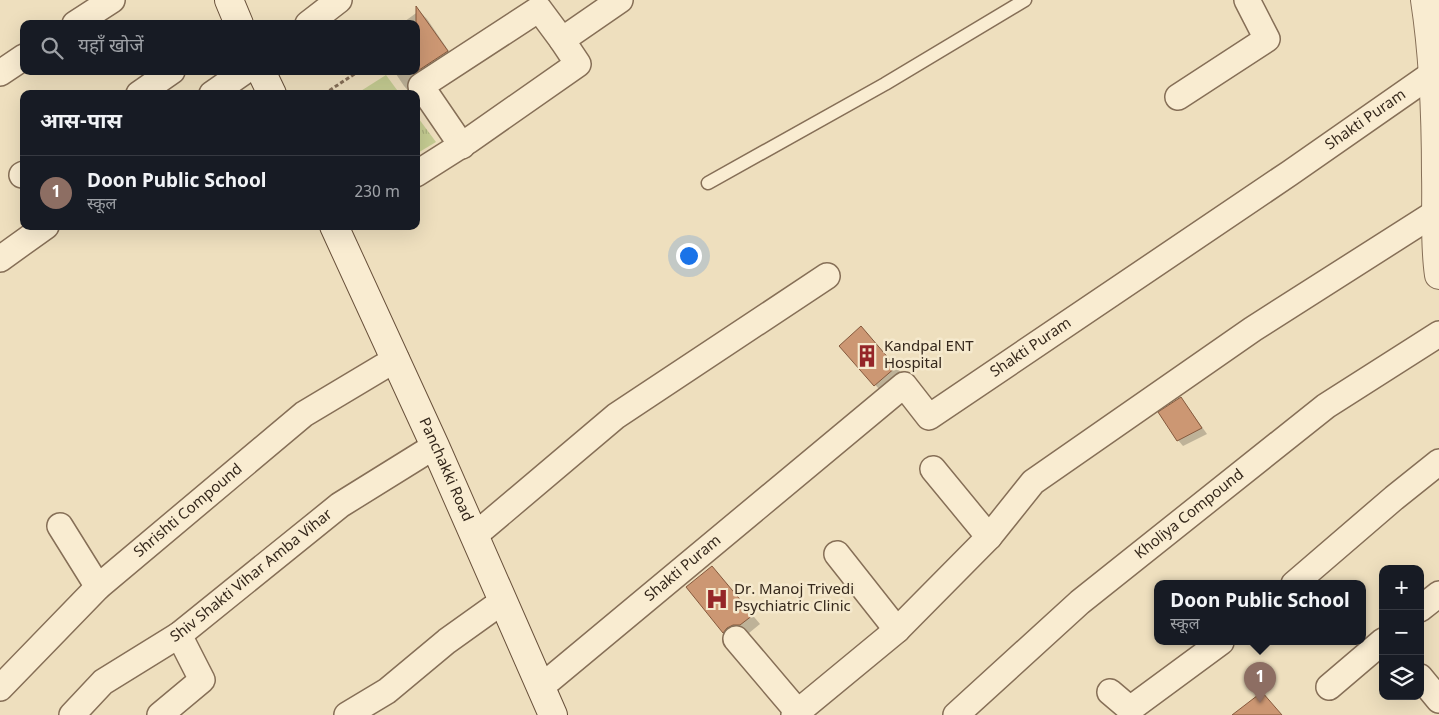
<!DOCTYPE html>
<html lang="hi">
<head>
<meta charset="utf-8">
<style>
	:root { --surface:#171b24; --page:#20242c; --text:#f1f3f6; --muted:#9ea1a6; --line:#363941; --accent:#7c3aed }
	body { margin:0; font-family:Georgia,"Noto Sans Devanagari",serif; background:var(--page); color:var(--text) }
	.controls { position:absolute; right:15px; bottom:15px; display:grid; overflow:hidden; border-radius:10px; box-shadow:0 5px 20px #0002 }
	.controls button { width:45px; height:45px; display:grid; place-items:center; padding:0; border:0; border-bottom:1px solid var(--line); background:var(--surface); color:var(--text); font:25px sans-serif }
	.you { position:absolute; left:688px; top:255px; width:18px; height:18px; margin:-12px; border:4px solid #fff; border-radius:50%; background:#1a73e8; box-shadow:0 0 0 8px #1a73e833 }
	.badge { display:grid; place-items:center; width:32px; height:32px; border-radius:50%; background:var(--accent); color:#fff; font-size:16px; font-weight:700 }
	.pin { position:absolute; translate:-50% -41px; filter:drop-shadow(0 1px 2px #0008) }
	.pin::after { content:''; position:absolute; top:26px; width:18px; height:15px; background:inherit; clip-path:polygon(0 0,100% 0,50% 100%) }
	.popup { position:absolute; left:1154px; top:580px; width:212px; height:65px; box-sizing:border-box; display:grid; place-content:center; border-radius:10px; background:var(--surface); filter:drop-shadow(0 1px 4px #0005); font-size:16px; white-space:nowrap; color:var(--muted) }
	.popup b { font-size:19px; color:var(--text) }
	.popup::after { content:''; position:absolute; left:50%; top:100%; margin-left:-10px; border:10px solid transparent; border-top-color:var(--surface) }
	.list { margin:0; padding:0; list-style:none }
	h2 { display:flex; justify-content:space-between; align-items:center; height:65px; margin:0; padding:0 20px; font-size:21px }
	h2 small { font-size:16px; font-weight:400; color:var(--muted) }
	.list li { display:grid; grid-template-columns:32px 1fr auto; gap:15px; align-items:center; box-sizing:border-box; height:75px; padding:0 20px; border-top:1px solid var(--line) }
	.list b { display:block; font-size:19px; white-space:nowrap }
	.list p { margin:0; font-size:16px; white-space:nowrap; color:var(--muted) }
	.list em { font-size:16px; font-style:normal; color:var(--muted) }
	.icon { flex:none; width:28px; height:28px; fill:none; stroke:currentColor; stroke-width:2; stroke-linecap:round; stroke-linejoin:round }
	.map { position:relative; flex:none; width:1439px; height:715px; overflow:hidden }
	.search { position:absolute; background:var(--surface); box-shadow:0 5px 20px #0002; left:20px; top:20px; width:400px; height:55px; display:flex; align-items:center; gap:12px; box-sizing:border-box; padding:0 18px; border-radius:10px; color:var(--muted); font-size:19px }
	.panel { position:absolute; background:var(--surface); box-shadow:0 5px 20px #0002; left:20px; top:90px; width:400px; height:140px; border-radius:10px }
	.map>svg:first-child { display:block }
	.grass { fill:url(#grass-tufts) }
	.shadow { fill:#0003 }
	.building { fill:#cc9773; stroke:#85593d }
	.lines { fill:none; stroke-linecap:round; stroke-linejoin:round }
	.service-casing { stroke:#866f57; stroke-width:15 }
	.minor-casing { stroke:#866f57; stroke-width:28 }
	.tertiary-casing { stroke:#866f57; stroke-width:30 }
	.secondary-casing { stroke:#68503a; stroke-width:30 }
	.path { stroke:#866f57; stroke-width:3; stroke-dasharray:4 2.5; stroke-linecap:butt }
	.service { stroke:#f9ecd1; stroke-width:12 }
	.minor { stroke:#f9ecd1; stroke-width:25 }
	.tertiary { stroke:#f9ecd1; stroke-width:28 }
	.secondary { stroke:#f9ecd1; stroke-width:28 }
	.labels { text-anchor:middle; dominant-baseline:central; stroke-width:5; stroke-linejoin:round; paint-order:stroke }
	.street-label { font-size:15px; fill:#35281c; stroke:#f5e9cd }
	.poi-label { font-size:15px; fill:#35281c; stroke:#f5e9cd; text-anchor:start }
</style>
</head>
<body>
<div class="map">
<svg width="1439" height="715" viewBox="0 0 1439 715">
	<defs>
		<pattern id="grass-tufts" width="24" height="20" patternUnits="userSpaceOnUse" patternTransform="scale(1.25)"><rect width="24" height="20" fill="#c5cc92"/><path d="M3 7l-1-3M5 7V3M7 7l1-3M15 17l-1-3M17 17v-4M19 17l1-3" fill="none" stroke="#aaaf7d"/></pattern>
	</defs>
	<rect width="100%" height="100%" fill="#eedfbe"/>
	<!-- grass -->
	<g class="grass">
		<path d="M386,75L400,94H356Z"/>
		<path d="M416,115L436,142L416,154Z"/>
	</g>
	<!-- shadow -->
	<g class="shadow">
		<path d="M419,11L427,19L455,60L411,94L404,86L394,71H416V24H401Z"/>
		<path d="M861,328L906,378L886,397L841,346Z"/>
		<path d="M1181,398L1207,434L1183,446L1178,440Z"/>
		<path d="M712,567L760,624L749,633H742L733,640L688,588Z"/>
	</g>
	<!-- building -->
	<g class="building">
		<path d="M416,6L448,51L416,72Z"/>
		<path d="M861,326L896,367L874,386L839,346Z"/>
		<path d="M1181,397L1202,428L1177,441L1158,412Z"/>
		<path d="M712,566L753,615L740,625H733L727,628L723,633L686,587Z"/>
		<path d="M1262,692L1282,715H1232Z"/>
	</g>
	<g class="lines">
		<defs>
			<path id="service" d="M708,183L885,84L1025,0"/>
			<g id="minor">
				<path d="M75,24L112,0"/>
				<path d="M308,24L339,0"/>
				<path d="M0,73L24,57"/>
				<path d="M139,94L172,71"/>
				<path d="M212,94L245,71"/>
				<path d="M1178,97L1267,39L1247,0"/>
				<path d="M462,146L421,86L539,9L562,40"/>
				<path d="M416,174L468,141L578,64L562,40L620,0"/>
				<path d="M22,175L24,174"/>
				<path d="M0,259L46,226"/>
				<path d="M933,469L989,537"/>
				<path d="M60,526L98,587"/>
				<path d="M474,536L616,416L827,276"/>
				<path d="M837,554L897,630"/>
				<path d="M1294,584L1394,498L1439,462"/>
				<path d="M1420,609L1439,594"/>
				<path d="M736,639L798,712"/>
				<path d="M1420,677L1439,700"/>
				<path id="s1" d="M541,687L904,385L929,417L1290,173L1432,74"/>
				<path d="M1329,687L1383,641"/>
				<path id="s2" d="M0,688L98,587L304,414L396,359"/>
				<path d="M1110,692L1130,709L1221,642"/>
				<path id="s3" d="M72,715L103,682L179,635L340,505L435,446"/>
				<path d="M160,715L202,680L179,635"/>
				<path d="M347,715L387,691L447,641L503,601"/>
				<path d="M794,715L897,630L989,537L1033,482L1253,329L1435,213"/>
				<path id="s4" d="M956,715L1080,602L1326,406L1439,334"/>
			</g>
			<path id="tertiary" d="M1425,0C1434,58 1436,117 1436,175C1437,208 1434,241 1439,275"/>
			<g id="secondary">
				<path d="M229,0L239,24"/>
				<path d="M261,71L272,94"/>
				<path id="s5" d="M334,226L435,446L553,715"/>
			</g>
		</defs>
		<!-- service casing -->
		<use href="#service" class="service-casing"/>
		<!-- minor casing -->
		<use href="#minor" class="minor-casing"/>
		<!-- tertiary casing -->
		<use href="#tertiary" class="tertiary-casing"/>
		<!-- secondary casing -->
		<use href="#secondary" class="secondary-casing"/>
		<!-- path -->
		<path class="path" d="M324,94L359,71"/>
		<!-- service -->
		<use href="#service" class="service"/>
		<!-- minor -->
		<use href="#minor" class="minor"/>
		<!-- tertiary -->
		<use href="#tertiary" class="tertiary"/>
		<!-- secondary -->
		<use href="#secondary" class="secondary"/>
	</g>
	<!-- icons -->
	<defs>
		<symbol id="building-bare" viewBox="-9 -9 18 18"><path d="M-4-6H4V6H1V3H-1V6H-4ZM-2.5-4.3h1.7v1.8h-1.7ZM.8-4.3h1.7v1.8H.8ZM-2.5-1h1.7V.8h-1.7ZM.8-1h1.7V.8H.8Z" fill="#952628" stroke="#f5e9cd" stroke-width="2.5" paint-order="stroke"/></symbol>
		<symbol id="hospital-bare" viewBox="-9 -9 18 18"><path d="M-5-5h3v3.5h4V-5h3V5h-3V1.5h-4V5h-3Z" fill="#952628" stroke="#f5e9cd" stroke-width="2.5" paint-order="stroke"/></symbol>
	</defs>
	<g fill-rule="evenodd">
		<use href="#building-bare" x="851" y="340" width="32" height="32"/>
		<use href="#hospital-bare" x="701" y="583" width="32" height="32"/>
	</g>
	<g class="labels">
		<!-- street labels -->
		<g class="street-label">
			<text stroke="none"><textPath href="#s1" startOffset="1041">Shakti Puram</textPath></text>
			<text stroke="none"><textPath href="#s1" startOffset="636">Shakti Puram</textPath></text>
			<text stroke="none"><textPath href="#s5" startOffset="268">Panchakki Road</textPath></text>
			<text stroke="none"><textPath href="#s2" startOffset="259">Shrishti Compound</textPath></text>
			<text stroke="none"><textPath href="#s4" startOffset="308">Kholiya Compound</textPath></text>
			<text stroke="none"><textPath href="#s1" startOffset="185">Shakti Puram</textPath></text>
			<text stroke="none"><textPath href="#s3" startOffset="228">Shiv Shakti Vihar Amba Vihar</textPath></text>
		</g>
		<!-- poi labels -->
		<g class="poi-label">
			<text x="884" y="347">Kandpal ENT<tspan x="884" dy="17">Hospital</tspan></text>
			<text x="734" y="590">Dr. Manoj Trivedi<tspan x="734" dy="17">Psychiatric Clinic</tspan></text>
		</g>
	</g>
</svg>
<div class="controls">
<button>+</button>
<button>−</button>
<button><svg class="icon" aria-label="layers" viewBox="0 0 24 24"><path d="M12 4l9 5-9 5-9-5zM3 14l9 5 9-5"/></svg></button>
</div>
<div class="you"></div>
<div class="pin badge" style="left:1260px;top:703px;background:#8d6e63">1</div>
<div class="popup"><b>Doon Public School</b>स्कूल</div>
<div class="search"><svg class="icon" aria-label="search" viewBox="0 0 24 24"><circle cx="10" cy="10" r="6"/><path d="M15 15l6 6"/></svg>यहाँ खोजें</div>
<section class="panel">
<h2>आस-पास<small></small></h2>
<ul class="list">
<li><span class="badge" style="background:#8d6e63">1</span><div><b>Doon Public School</b><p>स्कूल</p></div><em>230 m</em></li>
</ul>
</section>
</div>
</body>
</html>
